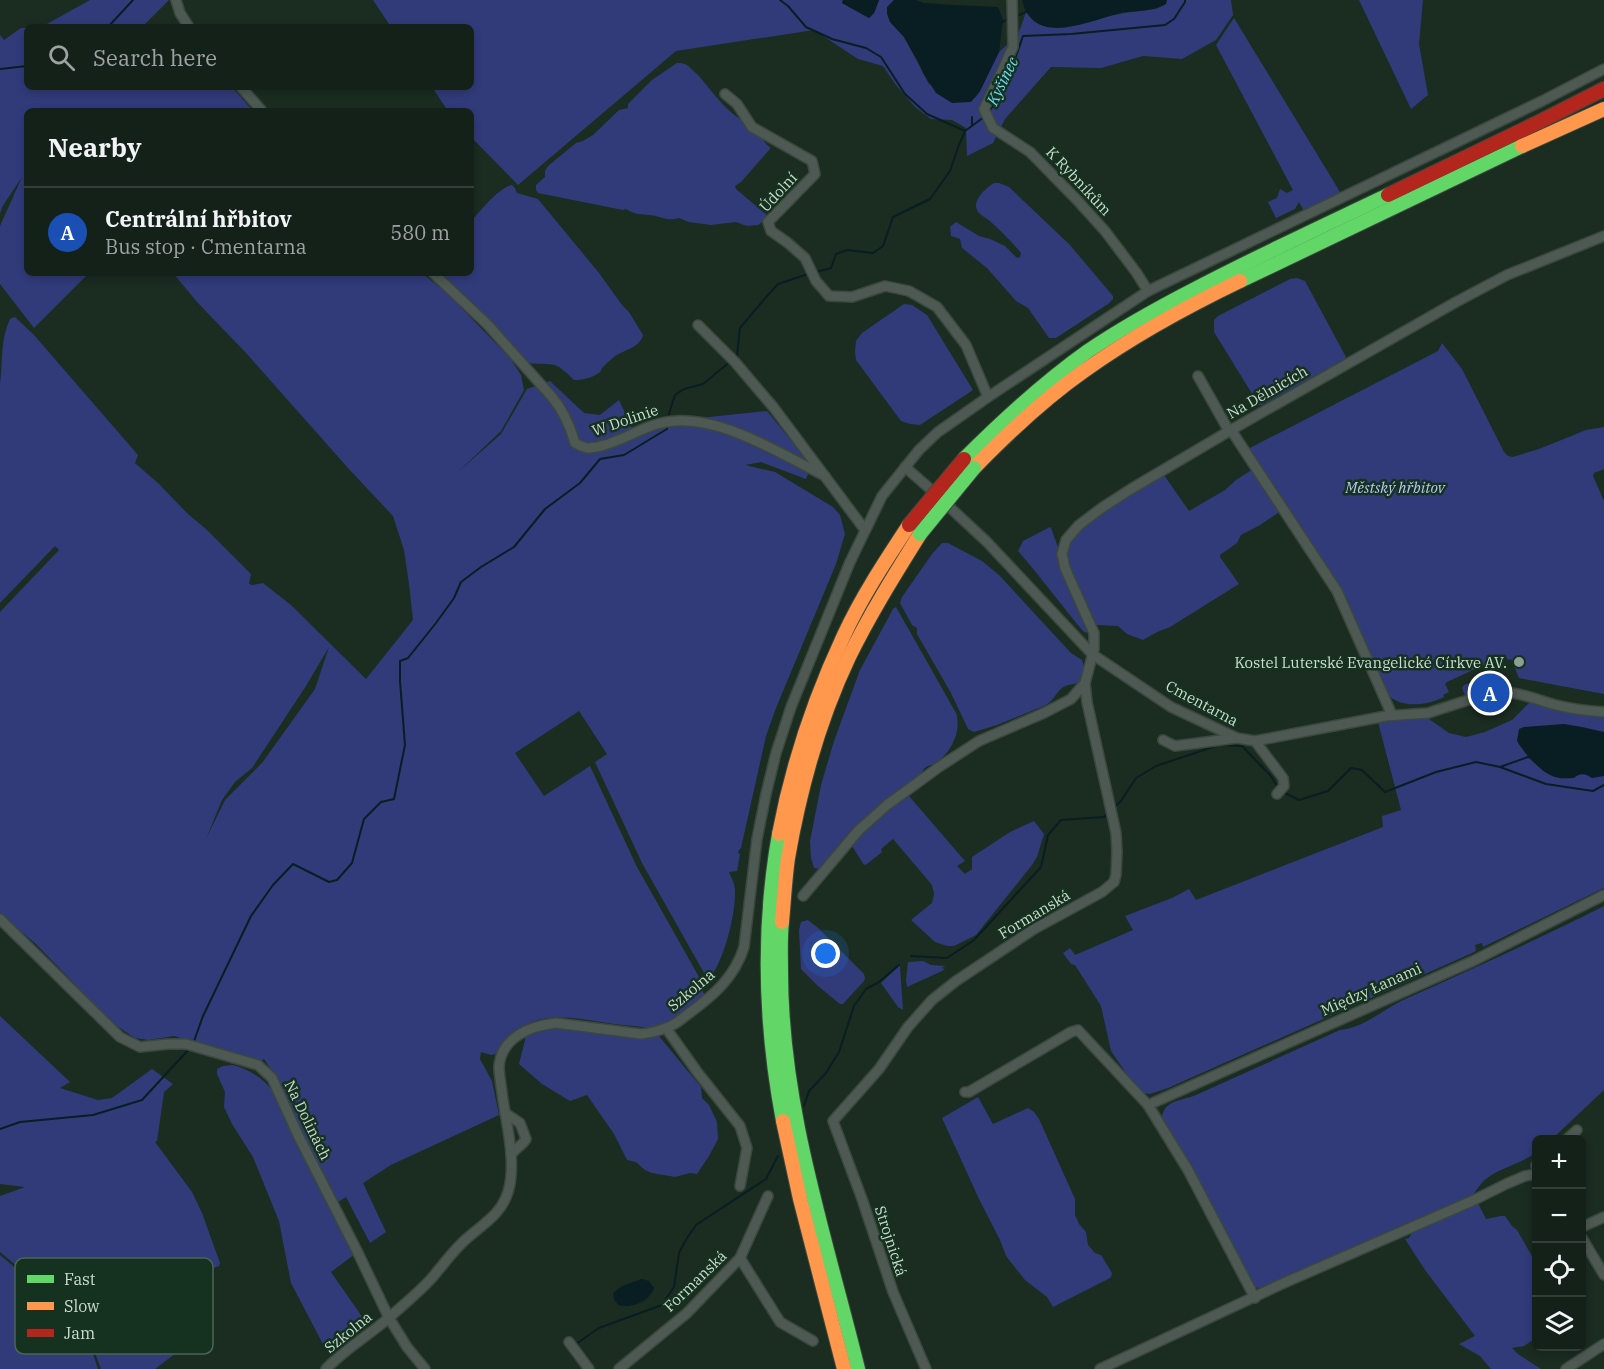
<!DOCTYPE html>
<html lang="en">
<head>
<meta charset="utf-8">
<style>
	:root { --surface:#142119; --page:#1d2922; --text:#f1f3f6; --muted:#9da3a2; --line:#333e38; --accent:#d93025 }
	body { margin:0; font-family:"IBM Plex Serif",serif; background:var(--page); color:var(--text) }
	.controls { position:absolute; right:18px; bottom:18px; display:grid; overflow:hidden; border-radius:9px; box-shadow:0 3px 9px #0003 }
	.controls button { width:54px; height:54px; display:grid; place-items:center; padding:0; border:0; border-bottom:2px solid var(--line); background:var(--surface); color:var(--text); font:30px sans-serif }
	.you { position:absolute; left:826px; top:954px; width:21px; height:21px; margin:-15px; border:4px solid #fff; border-radius:50%; background:#1a73e8; box-shadow:0 0 0 9px #1a73e833 }
	.badge { display:grid; place-items:center; width:39px; height:39px; border-radius:50%; background:var(--accent); color:#fff; font-size:20px; font-weight:700 }
	.pin { position:absolute; translate:-50% -50%; border:3px solid #fff; box-shadow:0 2px 6px #0006 }
	.list { margin:0; padding:0; list-style:none }
	h2 { display:flex; justify-content:space-between; align-items:center; height:78px; margin:0; padding:0 24px; font-size:26px }
	h2 small { font-size:20px; font-weight:400; color:var(--muted) }
	.list li { display:grid; grid-template-columns:39px 1fr auto; gap:18px; align-items:center; box-sizing:border-box; height:90px; padding:0 24px; border-top:2px solid var(--line) }
	.list b { display:block; font-size:22px; white-space:nowrap }
	.list p { margin:0; font-size:20px; white-space:nowrap; color:var(--muted) }
	.list em { font-size:20px; font-style:normal; color:var(--muted) }
	.icon { flex:none; width:33px; height:33px; fill:none; stroke:currentColor; stroke-width:2; stroke-linecap:round; stroke-linejoin:round }
	.map { position:relative; flex:none; width:1604px; height:1369px; overflow:hidden }
	.search { position:absolute; background:var(--surface); box-shadow:0 3px 9px #0003; left:24px; top:24px; width:450px; height:66px; display:flex; align-items:center; gap:15px; box-sizing:border-box; padding:0 21px; border-radius:9px; color:var(--muted); font-size:22px }
	.panel { position:absolute; background:var(--surface); box-shadow:0 3px 9px #0003; left:24px; top:108px; width:450px; height:168px; border-radius:9px }
	.map>svg:first-child { display:block }
	.green { fill:#313b7a; fill-rule:evenodd }
	.water { fill:#081e22 }
	.lines { fill:none; stroke-linecap:round; stroke-linejoin:round }
	.stream { stroke:#081e22; stroke-width:2 }
	.street-casing { stroke:#3a483e; stroke-width:12 }
	.fast-casing { stroke:#3a483e; stroke-width:16 }
	.slow-casing { stroke:#3a483e; stroke-width:16 }
	.jam-casing { stroke:#3a483e; stroke-width:16 }
	.street { stroke:#4d5952; stroke-width:9 }
	.fast { stroke:#63d668; stroke-width:14 }
	.slow { stroke:#ff974d; stroke-width:14 }
	.jam { stroke:#b3261e; stroke-width:14 }
	.fast-bridge-casing { stroke:#3a483e; stroke-width:16; stroke-linecap:butt }
	.jam-bridge-casing { stroke:#3a483e; stroke-width:16; stroke-linecap:butt }
	.fast-bridge { stroke:#63d668; stroke-width:14 }
	.jam-bridge { stroke:#b3261e; stroke-width:14 }
	.poi-dot { fill:#8d9e92; stroke:#153220; stroke-width:2 }
	.labels { text-anchor:middle; dominant-baseline:central; stroke-width:5; stroke-linejoin:round; paint-order:stroke }
	.street-label { font-size:15px; fill:#cadbcf; stroke:#153220 }
	.park-label { font-size:15px; font-style:italic; fill:#bbc7fa; stroke:#153220 }
	.poi-label { font-size:15px; fill:#cadbcf; stroke:#153220; text-anchor:end }
	.water-label { font-size:16px; font-style:italic; fill:#6ddef7; stroke:#153220 }
	.key { fill:#153220; stroke:#4b6555; stroke-width:1.5 }
	.key-label { font-size:16px; fill:#cadbcf }
</style>
</head>
<body>
<div class="map">
<svg width="1604" height="1369" viewBox="0 0 1604 1369">
	<rect width="100%" height="100%" fill="#1b2c21"/>
	<!-- green -->
	<g class="green">
		<path d="M90,0H169L144,25L151,27H33L45,25Z"/>
		<path d="M373,0H843L842,3L869,18L874,13L879,0H894L887,8L890,22L904,37L929,84L975,98L980,91L999,52L1018,35L1026,12L1035,22L1105,17L1124,13L1156,9L1166,4L1167,0H1231L1233,15L1216,40L1182,59L1143,56L1101,68L1051,67L1005,119L993,143L967,156L966,128L952,120L931,119L915,107L896,85L883,66L858,59L814,30L676,51L518,185L471,137V111H448L432,87H471V27H391Z"/>
		<path d="M1359,0H1423L1419,44L1428,95L1411,109Z"/>
		<path d="M1234,18L1334,182L1341,194L1304,211L1299,202L1295,209L1276,218L1268,202L1277,198L1280,189L1287,193L1293,190L1216,45Z"/>
		<path d="M21,28H27V87H232L253,111H27V273H89L34,328L0,284V226L22,177L2,207L0,214V35L4,40Z"/>
		<path d="M677,63C687,62 690,68 697,74C709,87 718,101 732,113C740,120 751,125 758,133C763,138 764,143 770,147V149L741,182L735,186L736,189L769,217L758,225L747,226L736,222L711,225L689,222L679,218C668,222 661,216 650,215C639,214 636,215 626,209L623,210L538,193L536,190V185L545,177V171L548,166L576,143L583,141L593,135L619,110L628,108V104L652,80Z"/>
		<path d="M994,183H999L1009,187L1069,244L1113,296V299L1108,304L1056,338H1049L1028,308L1016,301L987,268L962,248L960,239L951,236L950,227L956,222L979,236L990,239L1005,246L1017,258L1020,257L1021,253C1012,242 1002,232 991,222C987,218 979,215 977,210C972,200 986,188 994,183Z"/>
		<path d="M512,185L515,188L517,193L538,199L599,273L622,305L629,312L643,335C639,349 624,349 614,357C611,360 606,363 603,367C599,372 603,371 597,374C591,378 582,380 574,380C553,359 555,366 528,363L461,293L440,273H471V221C481,211 498,188 512,185Z"/>
		<path d="M173,273H422L448,294L510,358L521,375L524,390L501,431L458,472L501,434L527,389L550,381L584,413L600,415L619,400L634,432L690,419L767,411L812,466L806,479L761,462L745,465L775,472L833,507L840,515L845,534L836,564L776,708L766,736L741,848L739,850L738,853L740,854L737,871L729,872C731,877 735,884 735,890C736,913 724,963 708,980L642,863L595,762L607,754L579,711L515,753L544,796L590,766L637,867L703,984V992L706,997C690,1009 673,1024 653,1027C648,1028 641,1027 635,1026C598,1025 556,1007 521,1027C508,1034 502,1041 497,1054L491,1055L481,1052L480,1059L492,1081L499,1115L391,1165L363,1183L386,1232L370,1243L346,1197L335,1204L274,1074L264,1059L259,1062L174,1036L148,1040L135,1038L111,1022L36,944L0,914V612L59,550L55,546L0,603V384C3,362 0,340 10,319L15,317L34,335L138,455L135,463L159,484L188,514L206,529L251,574L249,584L252,585L263,583L291,605L366,679L413,620L409,584L404,550L393,516L348,468L247,354L197,302ZM329,647L315,689L262,763L225,800L206,839L222,800L235,782L252,768L306,686Z"/>
		<path d="M1297,278L1305,281L1346,357L1345,359L1262,405H1259L1214,332V320L1218,316L1290,279Z"/>
		<path d="M904,304L912,305L927,315L973,390L920,425L910,424L901,421L856,360L855,351L856,341L862,333Z"/>
		<path d="M1442,343L1462,369L1504,452L1508,456L1513,457L1539,449L1586,430L1604,427V469L1594,473L1593,476L1604,501V694L1519,678L1511,659L1508,660L1505,655L1447,682L1445,684L1449,692L1443,695L1444,697C1424,707 1397,709 1382,689L1335,580L1248,449L1438,351Z"/>
		<path d="M1253,469L1277,505L1278,513L1260,525L1241,535L1237,543L1220,555V557L1239,584L1170,627L1157,632L1143,640L1127,634L1118,626L1097,625C1087,613 1064,568 1067,553C1072,524 1137,489 1162,474L1164,475L1189,511L1225,490L1236,480Z"/>
		<path d="M1050,527L1051,528L1059,550L1061,569L1083,613L1088,630L1086,633L1083,631C1061,605 1041,577 1018,551L1023,541Z"/>
		<path d="M942,543H948L982,561L999,575L1071,653L1082,660C1085,668 1085,677 1077,683C1072,685 1067,684 1062,688C1055,694 1053,702 1044,706L997,725L974,732L968,729L951,693L917,634V628L912,625L900,603L902,597L932,554Z"/>
		<path d="M896,607L956,713C962,731 951,754 934,764C933,764 926,767 926,767C922,770 921,776 918,779C904,792 885,801 869,814C851,829 836,851 821,869L814,868L811,858L810,841L821,785L834,741L860,670L893,609Z"/>
		<path d="M1493,674L1499,675L1506,682L1465,696L1462,688L1464,685Z"/>
		<path d="M1532,700L1604,716V888L1483,947L1482,943L1475,945L1476,951L1470,954L1168,1088L1150,1094L1144,1093L1128,1076L1111,1051L1101,1006L1075,965L1071,964L1063,953L1070,948L1075,955L1133,930L1125,916L1172,898L1189,889L1196,900L1383,827L1382,816L1401,810L1378,722L1426,717L1449,733L1466,737L1485,732L1512,720Z"/>
		<path d="M909,796L965,861L957,866L965,874L972,869V857L1010,832L1034,821L1044,834L1037,857L1032,865L976,935L954,946H947L935,942L911,920L932,903L934,894L932,885L893,839L881,849L882,852L867,864L864,865L852,846C859,826 891,807 909,796Z"/>
		<path d="M1604,906V1090L1552,1139L1536,1140V1152C1522,1164 1501,1167 1486,1179C1480,1184 1475,1192 1471,1198L1262,1289L1255,1287L1248,1279L1209,1200L1161,1122C1163,1099 1179,1102 1196,1095L1340,1030C1363,1028 1381,1011 1401,1001C1469,970 1537,940 1604,906Z"/>
		<path d="M808,920L817,927L864,974L865,978L864,981L843,1004H840L818,986L801,969L799,930L801,922Z"/>
		<path d="M923,961L931,965L946,966L941,968L945,969L942,971L907,987L906,980L908,962Z"/>
		<path d="M899,966H900L903,1010L898,1007L881,983Z"/>
		<path d="M0,1016L70,1082L60,1088L98,1100L112,1098L152,1069L173,1084L164,1092L157,1141L155,1142L192,1192L202,1213L220,1263L219,1266L147,1294L176,1353L155,1369H101L93,1347L81,1323L60,1302L0,1252V1196L25,1187L0,1184Z"/>
		<path d="M554,1028C589,1029 624,1038 658,1035L701,1087L702,1098L709,1105L717,1122L718,1139L709,1156L697,1174L690,1173L675,1177L652,1173L645,1170L636,1162L627,1160L614,1134L587,1095L570,1101L542,1084L519,1064L526,1036Z"/>
		<path d="M233,1065C248,1069 263,1078 272,1090L355,1254L331,1272L365,1321L363,1325L337,1349L325,1348L291,1283L279,1221L253,1157L232,1124L224,1107L225,1092L217,1074V1069L223,1066Z"/>
		<path d="M978,1097L993,1124L1028,1108L1034,1112L1039,1119L1075,1199V1215L1079,1224L1086,1232L1088,1245L1095,1253L1101,1255L1112,1273L1111,1277L1108,1279L1053,1307L1047,1297L1025,1280L1006,1256L1000,1240L979,1199L942,1118Z"/>
		<path d="M1478,1203L1486,1219L1501,1216H1505L1512,1226L1517,1230L1536,1263V1338L1524,1346L1512,1348L1518,1354L1541,1369H1491L1480,1356L1459,1344L1475,1336L1425,1270L1405,1239L1409,1238L1414,1229Z"/>
		<path d="M0,1255L79,1322L92,1351L98,1369H0Z"/>
	</g>
	<!-- water -->
	<g class="water">
		<path d="M843,0H879L874,13L869,18L842,3Z"/>
		<path d="M894,0H916L923,3L954,5L998,7L1003,20L999,52L980,91L971,102L952,103L936,93L923,73L920,65L904,37L890,22L887,14V7Z"/>
		<path d="M1022,0H1167L1166,4C1152,12 1137,10 1121,13C1090,20 1034,49 1022,0Z"/>
		<path d="M1564,724L1582,727L1604,732V776L1592,778C1586,774 1580,772 1574,778C1568,778 1560,779 1555,777C1541,773 1524,753 1517,741L1519,729L1524,727Z"/>
		<path d="M642,1279L649,1281L654,1288C650,1301 631,1309 618,1305L614,1299L613,1293L622,1286Z"/>
	</g>
	<g class="lines">
		<!-- stream -->
		<g class="stream">
			<path d="M780,0L788,6L806,27L832,39L866,48L881,57L905,94L927,114L965,131L984,117"/>
			<path d="M1019,15L1028,11"/>
			<path d="M1001,23L1006,20"/>
			<path d="M108,27L133,0"/>
			<path d="M0,69L27,66"/>
			<path d="M988,113C1005,90 1014,62 1023,36L1071,34L1165,25L1174,19L1185,2V0"/>
			<path d="M972,117V126"/>
			<path d="M816,272L831,268L836,254L847,250L873,253L883,246L893,217L930,199L950,171L959,145L965,131"/>
			<path d="M735,357L737,356L740,328L767,296L778,284L811,273"/>
			<path d="M668,418L671,407L675,395L684,389L703,384L731,361"/>
			<path d="M1500,767L1546,784L1593,791L1604,785"/>
			<path d="M1283,792L1299,800L1328,791L1351,768L1362,770L1385,792L1436,772L1476,762L1500,767L1528,757L1531,758"/>
			<path d="M1113,808L1121,801L1136,778L1156,766L1219,745L1242,746L1270,775L1279,789"/>
			<path d="M911,956L947,958L974,940L1041,867L1048,835L1061,820L1104,817L1109,812"/>
			<path d="M193,1044L203,1016L251,916L273,885L293,864L329,882L337,880L352,863L364,819L381,802L394,799L405,745L400,681V661L408,658L436,623L454,598L461,582L481,567L514,547L545,509L580,483L600,459L624,455L667,429V424"/>
			<path d="M804,1106L809,1091L826,1073L839,1052L854,1006L866,989L879,982L899,965"/>
			<path d="M0,1129L20,1122L93,1115L142,1100L190,1048"/>
			<path d="M576,1344L599,1328L662,1305L674,1287L679,1253L687,1238L696,1225L766,1179L778,1156"/>
		</g>
		<defs>
			<g id="street">
				<path d="M176,0L180,13L189,27"/>
				<path d="M1012,0L1013,47L984,109L993,128L1030,152L1077,200L1105,231L1136,272L1148,291"/>
				<path d="M241,87L262,111"/>
				<path d="M725,94L737,104L752,127L812,161L815,174L768,222L771,231L788,243L805,258L816,281L829,296L852,297L885,286L909,291L937,307L966,345L988,397"/>
				<path d="M433,273L488,325L552,397C564,411 570,426 575,443C579,445 584,448 588,448C591,448 594,447 597,447C624,442 647,422 675,421C725,418 781,454 825,476"/>
				<path d="M698,325L735,362L774,408L865,530"/>
				<path d="M1198,376L1229,431"/>
				<path d="M1231,430L1337,591L1392,715"/>
				<path d="M905,467L928,487L987,542L1092,654L1171,707L1237,738L1255,741L1386,716L1428,713L1490,693C1513,689 1534,699 1556,705C1572,709 1588,711 1604,712"/>
				<path d="M1163,740L1175,746L1237,738"/>
				<path d="M1255,741L1283,778L1284,786L1277,794"/>
				<path d="M803,896L858,831L887,805L939,767L979,741L1044,713L1071,699L1085,683L1094,649V633L1065,568L1062,554L1066,540L1079,525L1103,507L1131,489L1231,430L1456,302L1507,275L1604,236"/>
				<path d="M0,919L120,1037L140,1047L168,1044H186L258,1065L272,1078L298,1135L359,1255L389,1318L407,1347L425,1369"/>
				<path d="M666,1028L698,1073L740,1126L747,1148L740,1186"/>
				<path d="M965,1092H969L1071,1032L1078,1030L1148,1105L1188,1170L1255,1298"/>
				<path d="M1148,1105L1473,961L1604,895"/>
				<path d="M505,1113L520,1123L526,1139C522,1146 515,1148 511,1155"/>
				<path d="M1566,1140L1577,1130"/>
				<path d="M1536,1165V1166"/>
				<path d="M1582,1227L1604,1217"/>
				<path d="M1582,1238L1604,1275"/>
				<path d="M740,1258L780,1322L813,1341"/>
				<path d="M569,1342L589,1369"/>
				<path d="M326,1369C345,1349 369,1335 390,1317C403,1305 418,1293 430,1280C440,1269 449,1256 460,1245C477,1227 500,1218 508,1192C517,1163 506,1123 502,1093C501,1084 499,1075 499,1066C502,1037 530,1026 556,1023L641,1034C650,1033 659,1031 668,1027C675,1025 682,1019 688,1014C713,996 735,977 744,947L757,839L766,794L776,753L791,707L850,562L882,496L919,450L938,432L988,397L1148,291L1542,101L1604,69"/>
				<path d="M619,1369L687,1313L740,1258L768,1196"/>
				<path d="M926,1369L893,1292L862,1199L833,1121L879,1069L908,1027L932,1000L956,981L1034,929L1102,892L1114,882L1116,875L1117,852L1116,833L1087,702L1085,683"/>
				<path d="M1100,1369L1286,1282L1472,1201L1506,1184L1525,1176L1536,1174"/>
				<path d="M1566,1369L1604,1344"/>
			</g>
			<g id="fast">
				<path d="M1240,281L1522,146"/>
				<path d="M964,459C1003,420 1043,383 1088,351C1122,328 1158,308 1195,289C1258,256 1323,226 1388,195"/>
				<path d="M779,834C762,929 765,1026 783,1121"/>
				<path d="M782,922C780,939 781,955 781,972C781,1108 826,1238 858,1369"/>
			</g>
			<g id="slow">
				<path d="M1522,146L1604,109"/>
				<path d="M974,468C1008,433 1044,399 1084,371C1133,336 1186,307 1240,281"/>
				<path d="M779,834C792,765 814,699 844,635C862,596 886,560 909,525"/>
				<path d="M782,922C784,901 785,879 788,858C800,789 819,720 849,657C870,614 895,574 920,534"/>
				<path d="M783,1121L800,1199L844,1369"/>
			</g>
			<path id="jam" d="M1388,195L1539,122L1604,89"/>
		</defs>
		<!-- street casing -->
		<use href="#street" class="street-casing"/>
		<!-- fast casing -->
		<use href="#fast" class="fast-casing"/>
		<!-- slow casing -->
		<use href="#slow" class="slow-casing"/>
		<!-- jam casing -->
		<use href="#jam" class="jam-casing"/>
		<!-- street -->
		<use href="#street" class="street"/>
		<!-- fast -->
		<use href="#fast" class="fast"/>
		<!-- slow -->
		<use href="#slow" class="slow"/>
		<!-- jam -->
		<use href="#jam" class="jam"/>
		<defs>
			<path id="fast-bridge" d="M920,534L974,468"/>
			<path id="jam-bridge" d="M909,525L964,459"/>
		</defs>
		<!-- fast-bridge casing -->
		<use href="#fast-bridge" class="fast-bridge-casing"/>
		<!-- jam-bridge casing -->
		<use href="#jam-bridge" class="jam-bridge-casing"/>
		<!-- fast-bridge -->
		<use href="#fast-bridge" class="fast-bridge"/>
		<!-- jam-bridge -->
		<use href="#jam-bridge" class="jam-bridge"/>
	</g>
	<!-- markers -->
	<circle class="poi-dot" cx="1519" cy="662" r="6"/>
	<g class="labels">
		<!-- street labels -->
		<g class="street-label">
			<text transform="translate(1079 181) rotate(47)">K Rybníkům</text>
			<text transform="translate(778 192) rotate(-47)">Údolní</text>
			<text transform="translate(1267 392) rotate(-30)">Na Dělnicích</text>
			<text transform="translate(625 420) rotate(-19)">W Dolinie</text>
			<text transform="translate(1202 703) rotate(28)">Cmentarna</text>
			<text transform="translate(1034 914) rotate(-31)">Formanská</text>
			<text transform="translate(1371 989) rotate(-24)">Między Łanami</text>
			<text transform="translate(691 990) rotate(-40)">Szkolna</text>
			<text transform="translate(308 1120) rotate(64)">Na Dolinách</text>
			<text transform="translate(891 1241) rotate(72)">Strojnická</text>
			<text transform="translate(695 1281) rotate(-44)">Formanská</text>
			<text transform="translate(348 1332) rotate(-39)">Szkolna</text>
		</g>
		<!-- park labels -->
		<g class="park-label">
			<text x="1395" y="487">Městský hřbitov</text>
		</g>
		<!-- poi labels -->
		<g class="poi-label">
			<text x="1507" y="662">Kostel Luterské Evangelické Církve AV.</text>
		</g>
		<!-- water labels -->
		<g class="water-label">
			<text transform="translate(1002 81) rotate(-64)">Kyšinec</text>
		</g>
	</g>
	<!-- legend -->
	<rect x="15" y="1258" width="198" height="96" rx="9" class="key"/>
	<rect x="27" y="1275" width="27" height="8" fill="#63d668"/>
	<rect x="27" y="1302" width="27" height="8" fill="#ff974d"/>
	<rect x="27" y="1329" width="27" height="8" fill="#b3261e"/>
	<g class="key-label">
		<text x="64" y="1285">Fast</text>
		<text x="64" y="1312">Slow</text>
		<text x="64" y="1339">Jam</text>
	</g>
</svg>
<div class="controls">
<button>+</button>
<button>−</button>
<button><svg class="icon" aria-label="locate" viewBox="0 0 24 24"><circle cx="12" cy="12" r="6"/><path d="M12 2v4M12 18v4M2 12h4M18 12h4"/></svg></button>
<button><svg class="icon" aria-label="layers" viewBox="0 0 24 24"><path d="M12 4l9 5-9 5-9-5zM3 14l9 5 9-5"/></svg></button>
</div>
<div class="you"></div>
<div class="pin badge" style="left:1490px;top:693px;background:#1a4fb4">A</div>
<div class="search"><svg class="icon" aria-label="search" viewBox="0 0 24 24"><circle cx="10" cy="10" r="6"/><path d="M15 15l6 6"/></svg>Search here</div>
<section class="panel">
<h2>Nearby<small></small></h2>
<ul class="list">
<li><span class="badge" style="background:#1a4fb4">A</span><div><b>Centrální hřbitov</b><p>Bus stop · Cmentarna</p></div><em>580 m</em></li>
</ul>
</section>
</div>
</body>
</html>
